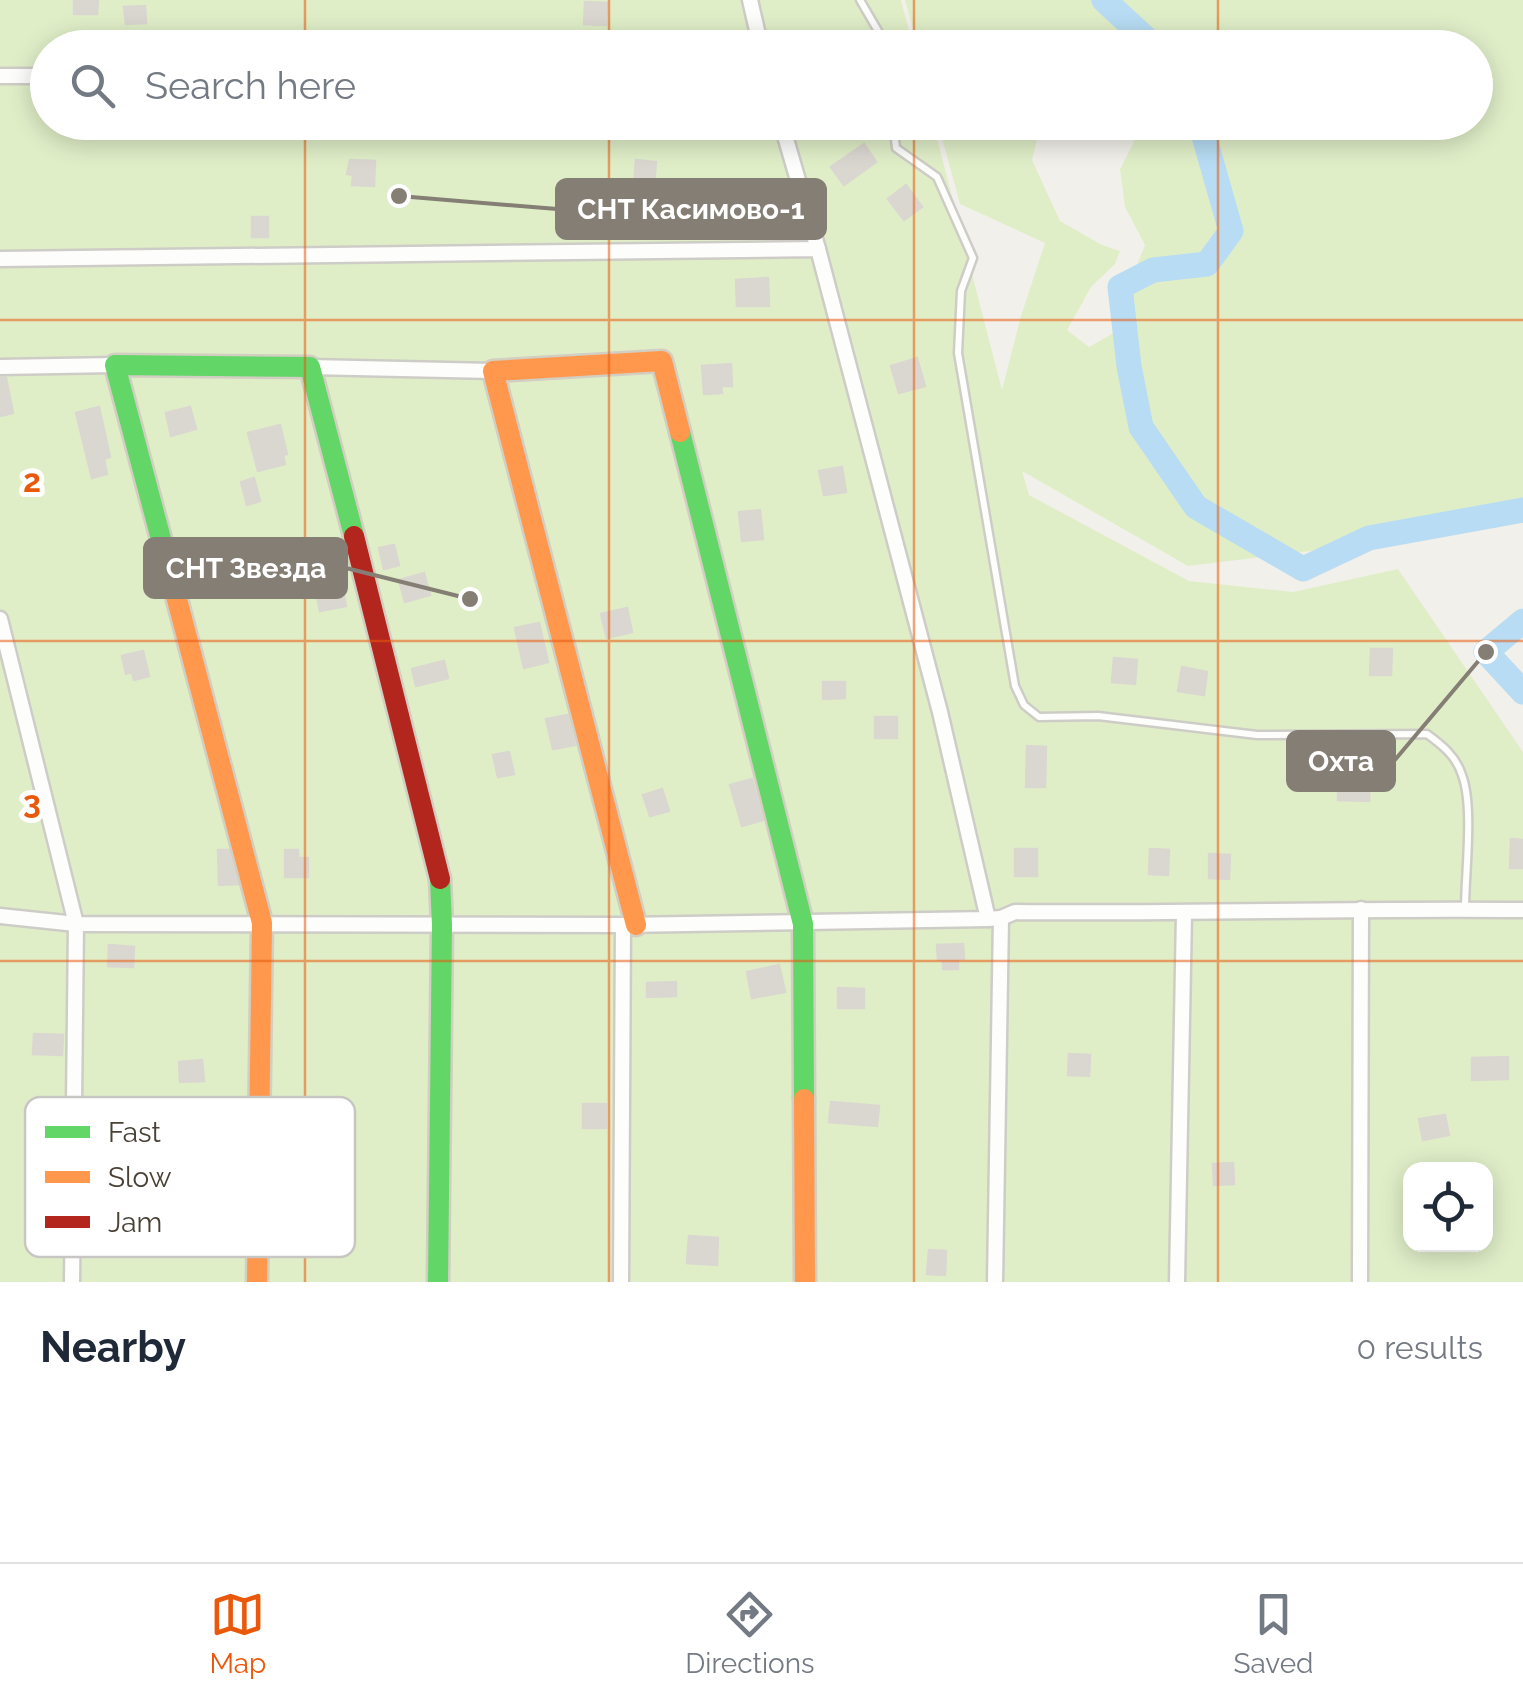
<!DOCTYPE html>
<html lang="en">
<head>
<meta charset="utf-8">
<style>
	:root { --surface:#fff; --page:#f6f6f7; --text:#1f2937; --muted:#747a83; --line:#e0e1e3; --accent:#ea580c }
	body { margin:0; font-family:Raleway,sans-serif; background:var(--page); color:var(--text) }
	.controls { position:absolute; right:30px; bottom:30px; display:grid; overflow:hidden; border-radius:20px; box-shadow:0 5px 25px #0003 }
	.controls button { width:90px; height:90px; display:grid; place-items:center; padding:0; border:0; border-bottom:2px solid var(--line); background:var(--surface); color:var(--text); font:50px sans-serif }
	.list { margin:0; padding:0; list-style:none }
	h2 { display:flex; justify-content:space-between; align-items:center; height:130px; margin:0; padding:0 40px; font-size:42px }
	h2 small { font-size:32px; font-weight:400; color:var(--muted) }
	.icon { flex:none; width:55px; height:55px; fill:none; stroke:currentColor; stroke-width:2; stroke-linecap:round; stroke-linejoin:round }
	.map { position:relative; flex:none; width:1523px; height:1282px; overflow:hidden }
	.search { position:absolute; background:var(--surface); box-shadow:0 5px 25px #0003; left:30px; right:30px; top:30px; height:110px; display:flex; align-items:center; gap:25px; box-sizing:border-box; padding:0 35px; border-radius:55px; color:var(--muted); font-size:38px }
	.sheet { height:280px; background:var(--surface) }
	nav { display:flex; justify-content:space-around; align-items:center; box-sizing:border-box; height:140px; border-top:2px solid var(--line); background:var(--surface); font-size:28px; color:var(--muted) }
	nav a { display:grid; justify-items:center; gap:5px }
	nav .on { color:var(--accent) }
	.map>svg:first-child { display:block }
	.green { fill:#e0eec8; fill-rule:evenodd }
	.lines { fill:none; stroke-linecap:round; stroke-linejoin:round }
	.river { stroke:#b7dcf3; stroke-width:25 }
	.building { fill:#dad7d1; stroke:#dad7d0; stroke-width:2.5 }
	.lane-casing { stroke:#ceccc6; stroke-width:11 }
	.street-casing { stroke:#ceccc6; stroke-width:19 }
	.fast-casing { stroke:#d3cec2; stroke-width:25 }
	.slow-casing { stroke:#d3cec2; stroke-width:25 }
	.jam-casing { stroke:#d3cec2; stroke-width:25 }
	.lane { stroke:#fdfdfc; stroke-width:6 }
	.street { stroke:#fdfdfc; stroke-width:14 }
	.fast { stroke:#63d668; stroke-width:20 }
	.slow { stroke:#ff974d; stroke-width:20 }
	.jam { stroke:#b3261e; stroke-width:20 }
	.grid { fill:none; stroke:#e8590c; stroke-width:2.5; stroke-opacity:0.55 }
	.key { fill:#fff; stroke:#c8c6c2; stroke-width:2.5 }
	.key-label { font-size:28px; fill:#494135 }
	.grid-label { font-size:32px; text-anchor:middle; font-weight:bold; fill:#e8590c; stroke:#fff; stroke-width:10; stroke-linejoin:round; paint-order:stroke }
	.leader { fill:none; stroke:#847e74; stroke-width:4 }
	.callout-dot { fill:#847e74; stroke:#fff; stroke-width:4 }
	.callout { fill:#847e74; stroke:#847e74; stroke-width:4 }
	.callout-label { font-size:28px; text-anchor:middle; font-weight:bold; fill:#fff }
</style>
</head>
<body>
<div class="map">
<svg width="1523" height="1282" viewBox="0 0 1523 1282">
	<rect width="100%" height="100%" fill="#f2f0ea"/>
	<!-- green -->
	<path class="green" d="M0,0H901L913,47L48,48V122L933,123L1002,390L1021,316L1045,243L960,204L938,123H1041L1032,160L1060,221L1102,245L1120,251L1115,264L1091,287L1067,330L1089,347L1119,330L1113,296L1132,278L1145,245L1125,207L1120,169L1134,142L1127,123L1476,122V48L918,47L905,0H1523V505L1504,504L1399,540L1188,566L1022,471L1029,495L1189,581L1293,592L1398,569L1523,752V1282H0ZM1410,1170H1486V1244H1410Z"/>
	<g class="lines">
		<!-- river -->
		<g class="river">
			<path d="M1104,0L1156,48"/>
			<path d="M1200,122L1231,231L1207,264L1153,270L1120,287L1129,366L1141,427L1196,507L1303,569L1369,538L1523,510"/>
			<path d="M1523,621L1486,652L1523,692"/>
		</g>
	</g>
	<!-- building -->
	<g class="building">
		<path d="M74,0H98L97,14H74Z"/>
		<path d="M585,2L607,3L606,25L584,24Z"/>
		<path d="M145,6L146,23L126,24L124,7Z"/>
		<path d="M864,144L876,162L844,185L831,167Z"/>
		<path d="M350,160L375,161L374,186L352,185L353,175L347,174Z"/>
		<path d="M636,160L656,162L654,186L634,184Z"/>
		<path d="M906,185L922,207L904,220L888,199Z"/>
		<rect x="252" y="217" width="16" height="20"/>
		<path d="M768,278L769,306H737L736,280Z"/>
		<path d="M917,358L925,386L899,393L891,366Z"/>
		<path d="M731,364L732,386H721L722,393L704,394L702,366Z"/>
		<path d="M0,378H6L13,413L0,416Z"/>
		<path d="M99,407L110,457L104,459L107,474L92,478L76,413Z"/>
		<path d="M190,407L196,429L171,436L166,413Z"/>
		<path d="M280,425L287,454L283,455L285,464L258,471L248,433Z"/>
		<path d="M842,467L846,492L824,495L819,471Z"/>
		<path d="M254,478L260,501L247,505L241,482Z"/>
		<path d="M760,510L763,539L742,541L739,512Z"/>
		<path d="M394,545L399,565L384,569L379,548Z"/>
		<path d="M424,573L430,595L405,602L399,580Z"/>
		<path d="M340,578L346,606L320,611L314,583Z"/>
		<path d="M627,608L632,632L607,638L601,614Z"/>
		<path d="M539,623L548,662L524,668L515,628Z"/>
		<path d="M1371,649H1392L1391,675H1370Z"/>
		<path d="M143,651L149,676L134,680L132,672L126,674L122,656Z"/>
		<path d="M1114,658L1137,660L1135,684L1112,682Z"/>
		<path d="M444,661L448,678L416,686L412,669Z"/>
		<path d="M1182,667L1207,672L1204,695L1178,691Z"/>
		<path d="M823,682H845V698L823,699Z"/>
		<path d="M568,715L575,745L553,749L546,719Z"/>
		<rect x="875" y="717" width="22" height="21"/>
		<path d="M1027,746L1046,747L1045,787H1026Z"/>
		<path d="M509,752L514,774L498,777L493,755Z"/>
		<path d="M1338,768H1370L1369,801L1338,800Z"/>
		<path d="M752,779L763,820L742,826L730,785Z"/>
		<path d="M662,789L669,811L650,816L643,795Z"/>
		<path d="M1511,839L1523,840V868H1510Z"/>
		<rect x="1015" y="849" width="22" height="27"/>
		<path d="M1150,849L1169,850L1168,875L1149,874Z"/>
		<path d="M218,850H229L238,884L219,885Z"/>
		<path d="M285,850H298V858H308V877H285Z"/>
		<path d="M1209,854L1230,855L1229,879L1209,878Z"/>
		<path d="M963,944L964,959H958V969H943V960H938L937,945Z"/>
		<path d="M109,945L134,947L133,967L108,966Z"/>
		<path d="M779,965L785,992L752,998L747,972Z"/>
		<path d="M676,982V996L647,997V983Z"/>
		<path d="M838,988L864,989V1008H838Z"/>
		<path d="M34,1034L63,1035L62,1055L33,1054Z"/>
		<path d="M1069,1054L1090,1055L1089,1076L1068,1075Z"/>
		<path d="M1508,1057V1079L1472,1080V1058Z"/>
		<path d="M202,1060L204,1081L180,1082L179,1062Z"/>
		<path d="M831,1102L879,1106L877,1126L829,1122Z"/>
		<rect x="583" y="1104" width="23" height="24"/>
		<path d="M1445,1115L1449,1135L1423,1140L1419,1119Z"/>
		<path d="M1233,1163L1234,1184L1214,1185L1213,1164Z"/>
		<path d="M689,1236L718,1238L717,1265L687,1263Z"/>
		<path d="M929,1250L946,1251L945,1275L927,1274Z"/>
	</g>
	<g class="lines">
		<defs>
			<g id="lane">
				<path d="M860,0L888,48"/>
				<path d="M893,122L896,148L937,177L973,258L961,291L958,353L1015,686L1024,705L1039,717L1098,716L1257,735L1427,734C1442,745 1456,756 1462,775C1474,807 1465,873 1465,909"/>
			</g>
			<g id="street">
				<path d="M750,0L761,48"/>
				<path d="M0,76H48"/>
				<path d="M781,122L818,249"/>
				<path d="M0,259L818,249L940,712L988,919"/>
				<path d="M0,367L115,365"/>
				<path d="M310,367L493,371"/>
				<path d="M0,619L76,924L72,1282"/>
				<path d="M0,916L76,924L623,925L988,919L1001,918L1015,912C1185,914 1354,908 1523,910"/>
				<path d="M621,1282L623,925"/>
				<path d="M995,1282L1001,918"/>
				<path d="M1177,1282L1184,914"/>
				<path d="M1360,1282L1361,909"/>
			</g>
			<g id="fast">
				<path d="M680,432L803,924L804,1099"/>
				<path d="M175,592L115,365L310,367L354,536"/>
				<path d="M438,1282L442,925L440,879"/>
			</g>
			<g id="slow">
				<path d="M175,592L262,923L257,1282"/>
				<path d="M636,925L493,371L662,361L680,432"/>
				<path d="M804,1099L805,1282"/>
			</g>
			<path id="jam" d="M354,536L440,879"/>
		</defs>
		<!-- lane casing -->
		<use href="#lane" class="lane-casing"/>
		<!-- street casing -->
		<use href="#street" class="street-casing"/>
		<!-- fast casing -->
		<use href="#fast" class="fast-casing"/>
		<!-- slow casing -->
		<use href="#slow" class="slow-casing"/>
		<!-- jam casing -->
		<use href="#jam" class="jam-casing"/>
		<!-- lane -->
		<use href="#lane" class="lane"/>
		<!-- street -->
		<use href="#street" class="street"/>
		<!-- fast -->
		<use href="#fast" class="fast"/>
		<!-- slow -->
		<use href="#slow" class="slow"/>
		<!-- jam -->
		<use href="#jam" class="jam"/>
	</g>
	<!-- grid -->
	<path class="grid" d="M305,0V48M609,0V48M914,0V48M1218,0V48M305,122V1282M609,122V1282M914,122V1282M1218,122V1282M0,320H1523M0,641H1523M0,961H1523"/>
	<!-- legend -->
	<rect x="25" y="1097" width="330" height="160" rx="15" class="key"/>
	<rect x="45" y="1126" width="45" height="12" fill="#63d668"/>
	<rect x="45" y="1171" width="45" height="12" fill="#ff974d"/>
	<rect x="45" y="1216" width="45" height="12" fill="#b3261e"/>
	<g class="key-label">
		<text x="108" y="1142">Fast</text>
		<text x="108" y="1187">Slow</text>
		<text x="108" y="1232">Jam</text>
	</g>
	<g class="grid-label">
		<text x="32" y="492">2</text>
		<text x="32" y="813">3</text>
	</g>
	<!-- callouts -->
	<path class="leader" d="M399 196L557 209M470 599L346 568M1486 652L1394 761"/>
	<g class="callout-dot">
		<circle cx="399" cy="196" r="10"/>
		<circle cx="470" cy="599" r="10"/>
		<circle cx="1486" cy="652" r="10"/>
	</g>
	<g class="callout">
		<rect x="557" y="180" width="268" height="58" rx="10"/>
		<rect x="145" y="539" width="201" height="58" rx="10"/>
		<rect x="1288" y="732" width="106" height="58" rx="10"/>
	</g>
	<g class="callout-label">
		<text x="691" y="219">СНТ Касимово-1</text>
		<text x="246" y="578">СНТ Звезда</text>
		<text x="1341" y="771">Охта</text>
	</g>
</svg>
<div class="controls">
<button><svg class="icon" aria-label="locate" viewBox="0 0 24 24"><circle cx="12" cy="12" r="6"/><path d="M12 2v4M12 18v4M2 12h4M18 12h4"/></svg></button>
</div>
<div class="search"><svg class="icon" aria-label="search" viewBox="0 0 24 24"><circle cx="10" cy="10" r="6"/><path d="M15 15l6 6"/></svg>Search here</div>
</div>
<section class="sheet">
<h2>Nearby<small>0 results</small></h2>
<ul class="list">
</ul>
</section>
<nav>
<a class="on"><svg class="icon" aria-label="map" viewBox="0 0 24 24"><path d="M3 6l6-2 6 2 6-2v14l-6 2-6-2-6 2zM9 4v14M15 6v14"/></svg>Map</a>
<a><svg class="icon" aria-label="directions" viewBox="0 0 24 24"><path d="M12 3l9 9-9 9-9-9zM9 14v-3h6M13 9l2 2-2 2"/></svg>Directions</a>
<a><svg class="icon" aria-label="saved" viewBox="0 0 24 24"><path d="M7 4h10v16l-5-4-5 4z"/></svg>Saved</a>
</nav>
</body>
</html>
